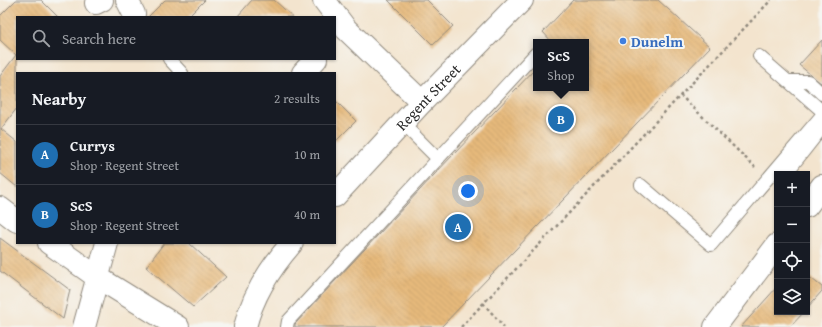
<!DOCTYPE html>
<html lang="en">
<head>
<meta charset="utf-8">
<style>
	:root { --surface:#171b24; --page:#242831; --text:#f1f3f6; --muted:#9ea1a6; --line:#363941; --accent:#1f6fb2 }
	body { margin:0; font-family:"Gentium Book Plus",serif; background:var(--page); color:var(--text) }
	.controls { position:absolute; right:12px; bottom:12px; display:grid; overflow:hidden; border-radius:0px; box-shadow:0 1px 3px #0004 }
	.controls button { width:36px; height:36px; display:grid; place-items:center; padding:0; border:0; border-bottom:1px solid var(--line); background:var(--surface); color:var(--text); font:20px sans-serif }
	.you { position:absolute; left:468px; top:191px; width:14px; height:14px; margin:-10px; border:3px solid #fff; border-radius:50%; background:#1a73e8; box-shadow:0 0 0 6px #1a73e833 }
	.badge { display:grid; place-items:center; width:26px; height:26px; border-radius:50%; background:var(--accent); color:#fff; font-size:13px; font-weight:700 }
	.pin { position:absolute; translate:-50% -50%; border:2px solid #fff; box-shadow:0 1px 4px #0006 }
	.popup { position:absolute; left:533px; top:39px; width:56px; height:52px; box-sizing:border-box; display:grid; place-content:center; border-radius:0px; background:var(--surface); filter:drop-shadow(0 1px 3px #0005); font-size:13px; white-space:nowrap; color:var(--muted) }
	.popup b { font-size:15px; color:var(--text) }
	.popup::after { content:''; position:absolute; left:50%; top:100%; margin-left:-8px; border:8px solid transparent; border-top-color:var(--surface) }
	.list { margin:0; padding:0; list-style:none }
	h2 { display:flex; justify-content:space-between; align-items:center; height:52px; margin:0; padding:0 16px; font-size:17px }
	h2 small { font-size:13px; font-weight:400; color:var(--muted) }
	.list li { display:grid; grid-template-columns:26px 1fr auto; gap:12px; align-items:center; box-sizing:border-box; height:60px; padding:0 16px; border-top:1px solid var(--line) }
	.list b { display:block; font-size:15px; white-space:nowrap }
	.list p { margin:0; font-size:13px; white-space:nowrap; color:var(--muted) }
	.list em { font-size:13px; font-style:normal; color:var(--muted) }
	.icon { flex:none; width:22px; height:22px; fill:none; stroke:currentColor; stroke-width:2; stroke-linecap:round; stroke-linejoin:round }
	.map { position:relative; flex:none; width:822px; height:327px; overflow:hidden }
	.search { position:absolute; background:var(--surface); box-shadow:0 1px 3px #0004; left:16px; top:16px; width:320px; height:44px; display:flex; align-items:center; gap:10px; box-sizing:border-box; padding:0 14px; border-radius:0px; color:var(--muted); font-size:15px }
	.panel { position:absolute; background:var(--surface); box-shadow:0 1px 3px #0004; left:16px; top:72px; width:320px; height:172px; border-radius:0px }
	.map>svg:first-child { display:block }
	.building { fill:url(#building-back-hatch) }
	.lines { fill:none; stroke-linecap:round; stroke-linejoin:round }
	.lane-casing { stroke:#8f887c; stroke-width:14 }
	.street-casing { stroke:#8f887c; stroke-width:24 }
	.path { stroke:#8f887c; stroke-width:2.5; stroke-dasharray:3 3; stroke-linecap:butt }
	.lane { stroke:#fff; stroke-width:12 }
	.street { stroke:#fff; stroke-width:22 }
	.shop-dot { fill:#3f7fe0; stroke:#f6f6f2; stroke-width:1.5 }
	.labels { text-anchor:middle; dominant-baseline:central; stroke-width:4; stroke-linejoin:round; paint-order:stroke }
	.shop-label { font-size:15px; font-weight:bold; fill:#366cbe; stroke:#f6f6f2; text-anchor:start }
	.street-label { font-size:15px; fill:#2b2b2b; stroke:#f6f6f2 }
</style>
</head>
<body>
<div class="map">
<svg width="822" height="327" viewBox="0 0 822 327">
	<defs>
		<pattern id="building-back-hatch" width="6" height="6" patternUnits="userSpaceOnUse"><rect width="6" height="6" fill="#e6b97c"/><path d="M-1 5l2 2M0 0l6 6M5-1l2 2" fill="none" stroke="#c59f6b"/></pattern>
	</defs>
	<rect width="100%" height="100%" fill="#f6f6f2"/>
	<filter id="ink" filterUnits="userSpaceOnUse"><feTurbulence type="fractalNoise" baseFrequency=".025" numOctaves="2"/><feDisplacementMap in="SourceGraphic" scale="8" xChannelSelector="R" yChannelSelector="G"/><feConvolveMatrix kernelMatrix="1 2 1 2 8 2 1 2 1" color-interpolation-filters="sRGB"/></filter>
	<filter id="wash" filterUnits="userSpaceOnUse"><feTurbulence type="fractalNoise" baseFrequency=".012" numOctaves="4" result="noise"/><feDisplacementMap in="SourceGraphic" scale="16" xChannelSelector="R" yChannelSelector="G"/><feGaussianBlur stdDeviation="0.9" result="paint"/><feColorMatrix in="noise" values="0 0 0 0 0 0 0 0 0 0 0 0 0 0 0 0 0 1.4 0 .05"/><feComposite in="paint" operator="in"/></filter>
	<g filter="url(#wash)">
		<rect width="100%" height="100%" fill="#f3e4ce"/>
		<g id="blocks">
			<!-- building -->
			<g class="building">
				<path d="M16,0H41L58,17H17V108L1,129L17,142V187L0,173V76L16,55L0,40V16Z"/>
				<path d="M165,0H205L188,17H148Z"/>
				<path d="M252,0H274L293,17H237Z"/>
				<path d="M388,0H427L453,26L433,45Z"/>
				<path d="M573,0H658L710,47L441,327H295V324L433,176L536,68V88H586V42H552L543,32Z"/>
				<path d="M822,40V84L799,65Z"/>
				<path d="M335,100L356,121L335,142Z"/>
				<path d="M0,238L70,290L63,319L0,271Z"/>
				<path d="M164,243H189L226,277L193,307L146,267Z"/>
				<path d="M807,275L822,287V291L807,308Z"/>
				<path d="M777,287V312H804L790,327H741Z"/>
			</g>
		</g>
	</g>
	<g filter="url(#ink)">
		<use href="#blocks" fill-opacity="0" stroke="#8f887c" stroke-width="1"/>
		<g class="lines">
			<defs>
				<g id="lane">
					<path d="M759,56L822,111"/>
					<path d="M169,59L182,73"/>
					<path d="M788,81H808L822,94"/>
					<path d="M402,123L438,159"/>
					<path d="M773,173L792,166L822,128"/>
					<path d="M641,185L711,245L822,115"/>
					<path d="M287,327L288,321L536,53"/>
				</g>
				<g id="street">
					<path d="M127,0L134,14"/>
					<path d="M324,0L346,29L422,102"/>
					<path d="M96,3L102,0"/>
					<path d="M303,73L316,59"/>
					<path id="s1" d="M335,196L422,102L522,0"/>
					<path d="M807,206L822,186"/>
					<path d="M0,208L17,221"/>
					<path d="M49,243L97,277L178,327"/>
					<path d="M84,327L107,243"/>
					<path d="M245,327C253,294 270,268 292,243"/>
					<path d="M715,327L777,245"/>
				</g>
			</defs>
			<!-- lane casing -->
			<use href="#lane" class="lane-casing"/>
			<!-- street casing -->
			<use href="#street" class="street-casing"/>
			<!-- path -->
			<g class="path">
				<path d="M680,95L755,167"/>
				<path d="M483,303L504,327"/>
				<path d="M461,327L771,0"/>
			</g>
			<!-- lane -->
			<use href="#lane" class="lane"/>
			<!-- street -->
			<use href="#street" class="street"/>
		</g>
	</g>
	<!-- markers -->
	<circle class="shop-dot" cx="623" cy="41" r="4"/>
	<g class="labels">
		<!-- shop labels -->
		<g class="shop-label">
			<text x="631" y="41">Dunelm</text>
		</g>
		<!-- street labels -->
		<g class="street-label">
			<text stroke="none"><textPath href="#s1" startOffset="136">Regent Street</textPath></text>
		</g>
	</g>
</svg>
<div class="controls">
<button>+</button>
<button>−</button>
<button><svg class="icon" aria-label="locate" viewBox="0 0 24 24"><circle cx="12" cy="12" r="6"/><path d="M12 2v4M12 18v4M2 12h4M18 12h4"/></svg></button>
<button><svg class="icon" aria-label="layers" viewBox="0 0 24 24"><path d="M12 4l9 5-9 5-9-5zM3 14l9 5 9-5"/></svg></button>
</div>
<div class="you"></div>
<div class="pin badge" style="left:458px;top:227px">A</div>
<div class="pin badge" style="left:561px;top:119px">B</div>
<div class="popup"><b>ScS</b>Shop</div>
<div class="search"><svg class="icon" aria-label="search" viewBox="0 0 24 24"><circle cx="10" cy="10" r="6"/><path d="M15 15l6 6"/></svg>Search here</div>
<section class="panel">
<h2>Nearby<small>2 results</small></h2>
<ul class="list">
<li><span class="badge">A</span><div><b>Currys</b><p>Shop · Regent Street</p></div><em>10 m</em></li>
<li><span class="badge">B</span><div><b>ScS</b><p>Shop · Regent Street</p></div><em>40 m</em></li>
</ul>
</section>
</div>
</body>
</html>
